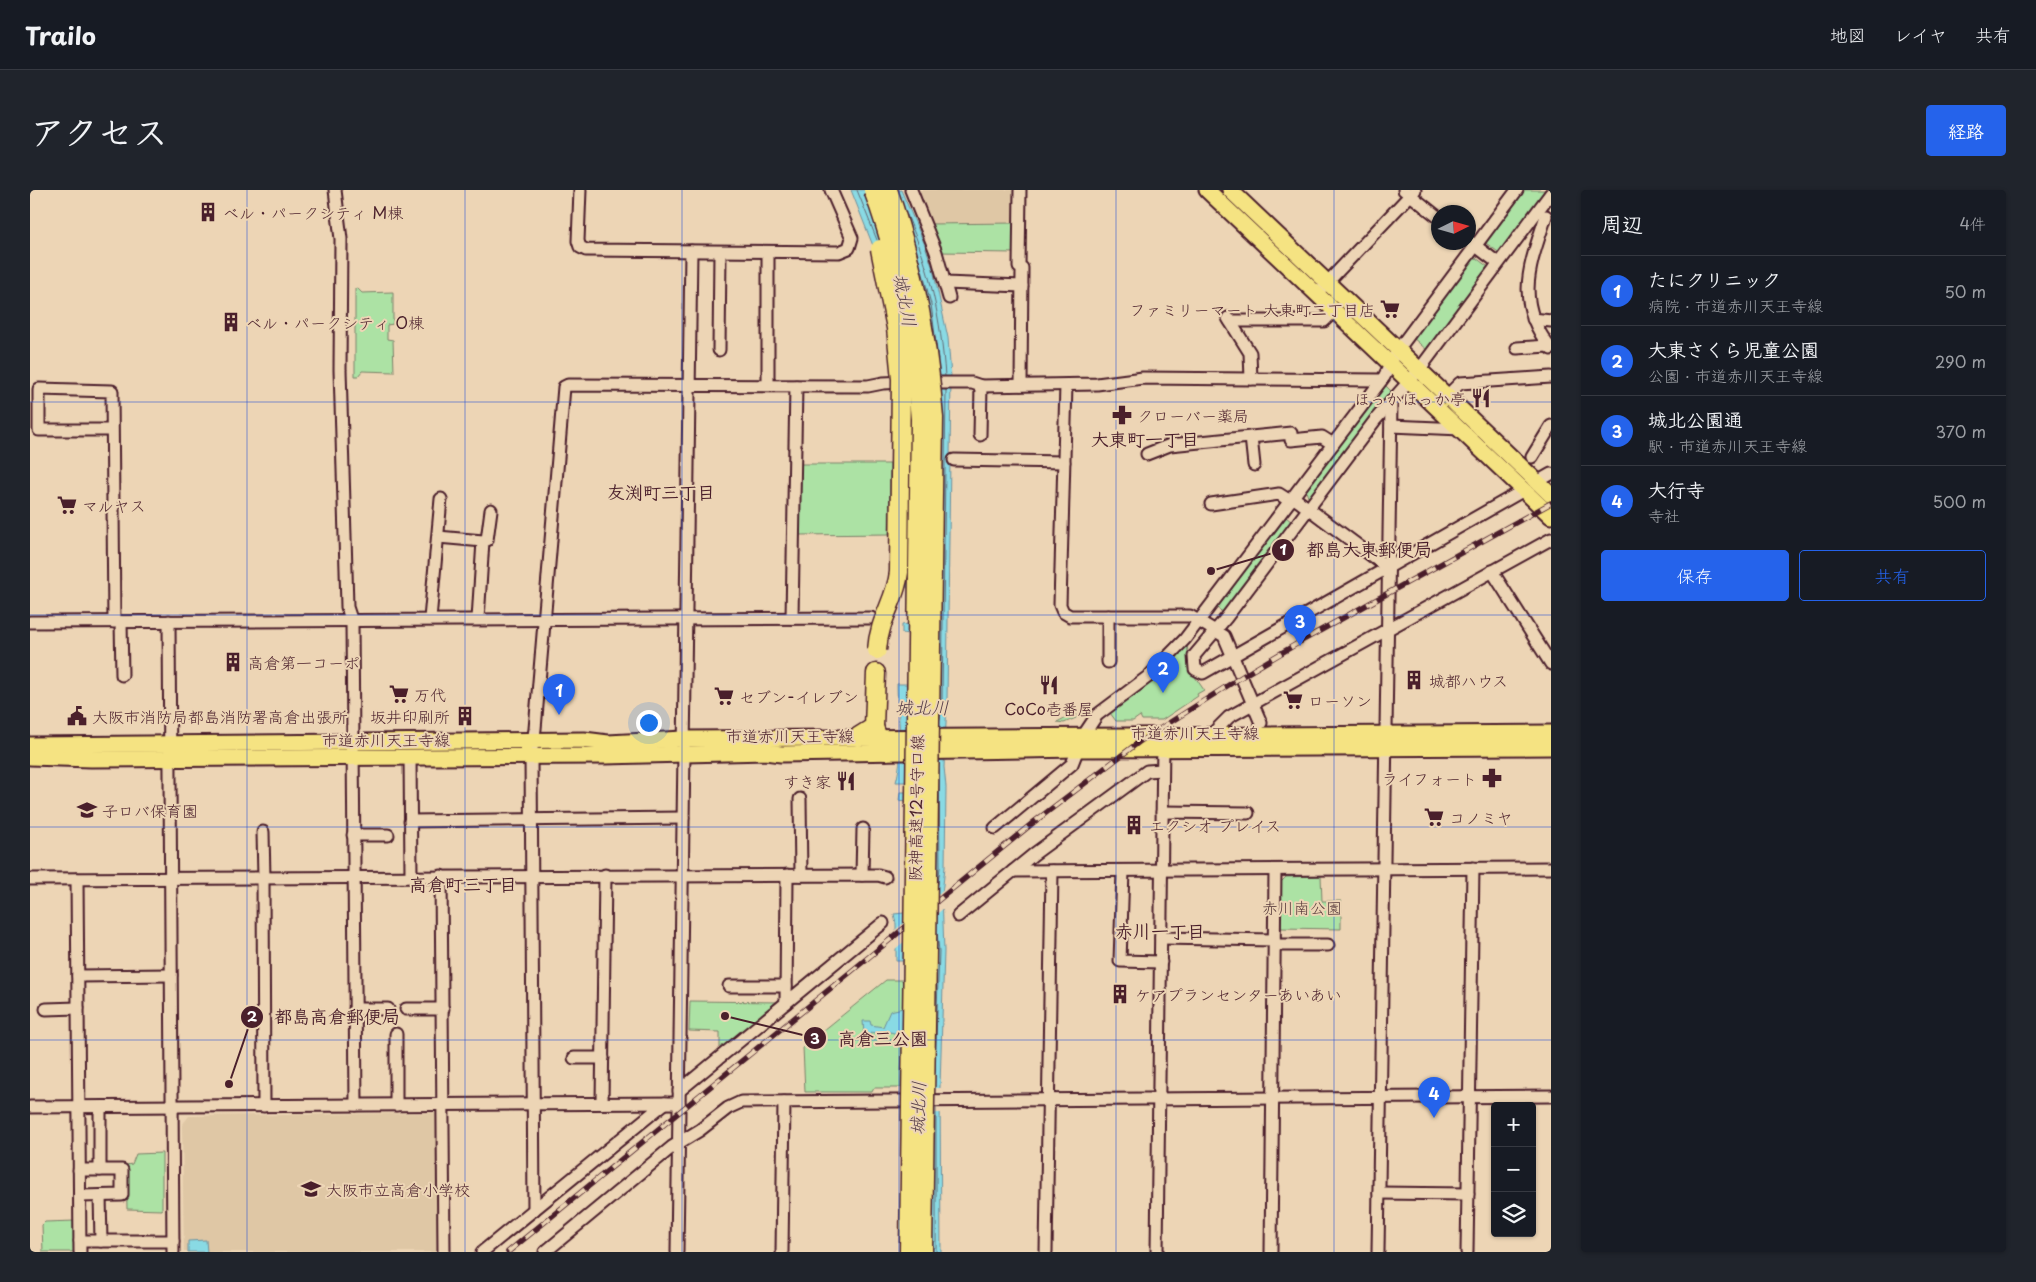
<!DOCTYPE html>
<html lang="ja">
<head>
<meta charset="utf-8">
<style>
	:root { --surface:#171b24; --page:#20242c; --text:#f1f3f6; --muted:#9ea1a6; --line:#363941; --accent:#2563eb }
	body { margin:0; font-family:"Playpen Sans","Klee One",sans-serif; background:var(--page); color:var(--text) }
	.controls { position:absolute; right:15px; bottom:15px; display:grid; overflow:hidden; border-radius:5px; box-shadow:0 1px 4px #0004 }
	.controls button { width:45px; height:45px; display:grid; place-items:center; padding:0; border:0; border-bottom:1px solid var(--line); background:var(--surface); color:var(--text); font:25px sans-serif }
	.compass { position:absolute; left:1401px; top:15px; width:45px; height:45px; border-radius:50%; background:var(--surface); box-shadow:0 1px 4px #0004; rotate:85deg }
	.you { position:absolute; left:618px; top:532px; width:18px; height:18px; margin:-12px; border:4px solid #fff; border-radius:50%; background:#1a73e8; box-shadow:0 0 0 8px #1a73e833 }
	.badge { display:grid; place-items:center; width:32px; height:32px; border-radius:50%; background:var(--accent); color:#fff; font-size:16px; font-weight:700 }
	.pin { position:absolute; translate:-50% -41px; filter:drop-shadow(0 1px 2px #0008) }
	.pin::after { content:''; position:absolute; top:26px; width:18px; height:15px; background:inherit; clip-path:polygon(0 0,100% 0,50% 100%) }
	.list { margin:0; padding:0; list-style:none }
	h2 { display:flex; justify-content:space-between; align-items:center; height:65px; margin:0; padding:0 20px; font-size:21px }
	h2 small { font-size:16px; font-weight:400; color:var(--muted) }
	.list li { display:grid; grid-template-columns:32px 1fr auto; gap:15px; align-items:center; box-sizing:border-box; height:70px; padding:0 20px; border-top:1px solid var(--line) }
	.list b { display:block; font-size:19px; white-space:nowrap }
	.list p { margin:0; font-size:16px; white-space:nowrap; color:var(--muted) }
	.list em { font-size:16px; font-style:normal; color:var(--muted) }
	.actions { display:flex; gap:10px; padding:15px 20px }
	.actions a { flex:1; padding:11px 0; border:1px solid var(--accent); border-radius:5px; text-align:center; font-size:18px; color:var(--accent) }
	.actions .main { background:var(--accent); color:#fff }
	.icon { flex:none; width:28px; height:28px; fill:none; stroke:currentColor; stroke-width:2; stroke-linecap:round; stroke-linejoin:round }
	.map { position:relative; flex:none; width:1521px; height:1062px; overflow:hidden; border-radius:5px }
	header { display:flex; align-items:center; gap:30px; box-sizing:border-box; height:70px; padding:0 25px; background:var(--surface); border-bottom:1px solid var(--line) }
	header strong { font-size:24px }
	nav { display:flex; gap:28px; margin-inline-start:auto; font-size:18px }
	.intro { display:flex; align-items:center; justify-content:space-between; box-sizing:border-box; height:120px; padding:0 30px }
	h1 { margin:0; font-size:35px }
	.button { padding:12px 22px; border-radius:5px; background:var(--accent); color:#fff; font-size:18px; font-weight:700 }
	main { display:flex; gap:30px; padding:0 30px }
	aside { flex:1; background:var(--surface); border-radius:5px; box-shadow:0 1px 4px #0004 }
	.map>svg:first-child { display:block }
	.built { fill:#dfc7a5 }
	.green { fill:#ace2a4; stroke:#7b8068 }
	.water { fill:#89dae4; stroke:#708f9a }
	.pier { fill:#edd5b5 }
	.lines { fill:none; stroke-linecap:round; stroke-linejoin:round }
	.shore { stroke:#636a75; stroke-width:1 }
	.minor-casing { stroke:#4a1f2b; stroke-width:15 }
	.major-casing { stroke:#4a1f2b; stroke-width:19 }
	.highway-casing { stroke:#4a1f2b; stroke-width:21 }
	.minor { stroke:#edd5b5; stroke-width:11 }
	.major { stroke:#f5e382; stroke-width:15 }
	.highway { stroke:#f5e382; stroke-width:18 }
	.rail-casing { stroke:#4a1f2b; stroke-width:5.5 }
	.rail { stroke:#edd5b5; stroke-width:4; stroke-dasharray:11; stroke-linecap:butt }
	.highway-bridge-casing { stroke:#4a1f2b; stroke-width:21; stroke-linecap:butt }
	.highway-bridge { stroke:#f5e382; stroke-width:18 }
	.grid { fill:none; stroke:#1d4ed8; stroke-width:1; stroke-opacity:0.55 }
	.labels { text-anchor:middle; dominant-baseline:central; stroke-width:4; stroke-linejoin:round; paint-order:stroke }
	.poi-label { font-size:16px; fill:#4a1f2b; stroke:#edd5b5; text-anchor:start }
	.street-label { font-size:16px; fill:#4a1f2b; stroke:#edd5b5 }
	.park-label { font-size:16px; fill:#593c3d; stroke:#edd5b5 }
	.water-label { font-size:18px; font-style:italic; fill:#533b47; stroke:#edd5b5 }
	.neighbourhood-label { font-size:18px; font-weight:bold; fill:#4a1f2b; stroke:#edd5b5 }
	.leader { fill:none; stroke:#4a1f2b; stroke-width:2 }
	.callout-dot { fill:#4a1f2b; stroke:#edd5b5; stroke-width:2 }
	.mark-label { font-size:15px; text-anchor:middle; font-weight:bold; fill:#fff }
	.callout-label { font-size:18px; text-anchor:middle; font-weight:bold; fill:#4a1f2b; stroke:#edd5b5; stroke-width:4; stroke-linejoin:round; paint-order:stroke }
</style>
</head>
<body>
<header>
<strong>Trailo</strong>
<nav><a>地図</a><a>レイヤ</a><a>共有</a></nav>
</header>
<div class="intro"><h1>アクセス</h1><a class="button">経路</a></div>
<main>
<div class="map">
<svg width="1521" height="1062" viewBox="0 0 1521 1062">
	<rect width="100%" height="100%" fill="#edd5b5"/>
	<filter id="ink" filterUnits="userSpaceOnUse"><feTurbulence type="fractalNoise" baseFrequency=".02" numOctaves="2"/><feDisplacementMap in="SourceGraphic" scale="10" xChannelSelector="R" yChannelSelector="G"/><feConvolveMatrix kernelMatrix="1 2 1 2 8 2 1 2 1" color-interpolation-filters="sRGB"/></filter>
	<g filter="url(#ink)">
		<!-- built -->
		<g class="built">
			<path d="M885,0H986V33L899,34Z"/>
			<path d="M408,923L409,1062H154L152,935L159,926Z"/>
		</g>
		<!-- green -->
		<g class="green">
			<path d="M1491,0H1520L1471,64L1453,51Z"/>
			<path d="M986,33V63L909,62L899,34Z"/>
			<path d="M1442,65L1461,79L1398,161L1382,147Z"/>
			<path d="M327,98L332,103L363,102V134L357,135V149L363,150L364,182L332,181L328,186H325V99Z"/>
			<path d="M1355,195L1361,201L1282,307H1278L1276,301Z"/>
			<path d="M770,274H860L859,344L769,345Z"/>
			<path d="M1256,327L1262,332L1194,423L1187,418Z"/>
			<path d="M1157,455L1161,481L1174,500L1167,504L1168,506L1132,530H1112L1110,526L1103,531H1086L1080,523L1126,488Z"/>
			<path d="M1044,523L1047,525L1046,528L1034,533L1027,532Z"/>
			<path d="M1291,686L1292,711H1311V739L1250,738L1251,692L1256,687Z"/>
			<path d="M856,790H873L871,898H844L842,902H775L773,857Z"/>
			<path d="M660,811L750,812L690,859V842L659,841Z"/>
			<path d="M132,963V1020L97,1019L96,975L102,974L106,964Z"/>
			<path d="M45,1031V1062H13L12,1035L15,1032Z"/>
		</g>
		<!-- water -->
		<g class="water">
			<path d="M821,0H871L895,55L903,79L918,148L921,187L917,511L914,577L916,597L915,677L912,704L914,761L910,897L911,1062H870L872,845L860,842L848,844L841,842L840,845H834L833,831H840L841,835L853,837L860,821L873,818V771H866V734L864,724L874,723L876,611L869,610L870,602H876V592H866C875,560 867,527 867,494H877L878,444L872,443V435L878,434V397H870L866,114Z"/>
			<path d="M176,1050L177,1062H158V1051Z"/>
		</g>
		<!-- pier -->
		<g class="pier">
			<path d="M915,699L914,718L864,760V741Z"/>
			<path d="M868,898H912L913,923L868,924Z"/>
		</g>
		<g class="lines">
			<!-- shore -->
			<g class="shore">
				<path d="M827,0L847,50"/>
				<path d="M877,25C900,78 911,129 915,186"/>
				<path d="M892,80L901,114L908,169"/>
				<path d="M910,530L912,511L916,200"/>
				<path d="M908,694L910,677L909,580"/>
				<path d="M905,882L909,761L907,743"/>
				<path d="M906,917V1062"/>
			</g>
			<defs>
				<g id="minor">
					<path d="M305,0L311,49L310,180L316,380L317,417L322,432L326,915"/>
					<path d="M550,0L548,51L550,57L556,60L809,62L819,58L822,48L801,0"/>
					<path d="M881,0L906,62L919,108"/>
					<path d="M990,0L989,77L992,78L991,195"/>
					<path d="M1374,0L1408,27"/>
					<path d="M1516,26C1499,78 1484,111 1521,159"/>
					<path d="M1438,50L1468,73"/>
					<path d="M915,93L992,96"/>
					<path d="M1293,97L1385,0"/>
					<path d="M1198,128L1220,163L1221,189"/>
					<path d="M1503,129L1521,131"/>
					<path d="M1200,131H1294L1304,121"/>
					<path d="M1487,158L1518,156"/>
					<path d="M689,160L690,62"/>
					<path d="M894,193H942L951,196L1067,194L1113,188L1351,190"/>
					<path d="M738,195V62"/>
					<path d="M1036,195L1030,415L1033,422L1040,426H1160L1194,446L1231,533"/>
					<path d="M1417,206L1430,193L1521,187"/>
					<path d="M1361,236L1431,239"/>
					<path d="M82,240H9V199L82,201L84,432"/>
					<path d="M950,245L951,196"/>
					<path d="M1221,247L1224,275"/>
					<path d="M1117,264L1140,255L1261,243V250L1292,247L1303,254"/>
					<path d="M1502,267L1521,236"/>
					<path d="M924,270L1034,272"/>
					<path d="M1507,292L1521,284"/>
					<path d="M1494,300L1173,483L1165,479L1164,466L1196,428L1346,229L1389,180L1521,3"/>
					<path d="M1263,307L1358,378"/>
					<path d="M1181,314L1249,304L1260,311"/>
					<path d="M408,347L453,351"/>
					<path d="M1462,381L1521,474"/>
					<path d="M762,428L766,196"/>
					<path d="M400,429L411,309"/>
					<path d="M448,429L453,351L457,350L461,320"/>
					<path d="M139,431L143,1062"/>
					<path d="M0,432L841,428"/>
					<path d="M91,432L92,485"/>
					<path d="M1078,472V426"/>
					<path d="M1180,546L1199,527L1521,349"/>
					<path d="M380,566L381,686"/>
					<path d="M770,609L771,685"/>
					<path d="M1132,622L1218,623"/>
					<path d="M380,631L653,628"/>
					<path d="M965,638L1042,574L1053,546L1067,525L1119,486L1155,449L1354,187L1367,161L1487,0"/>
					<path d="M233,642L234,688"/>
					<path d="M323,645H358"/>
					<path d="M983,681L1521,678"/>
					<path d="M1093,681L1090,771L1131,772"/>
					<path d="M832,685L833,639"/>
					<path d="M411,686L414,1062"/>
					<path d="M233,687L234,916"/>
					<path d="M0,689L848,685L855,687"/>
					<path d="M47,689L50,1062"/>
					<path d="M928,726L1004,664L1117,581L1132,580"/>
					<path d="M1131,748L1244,750"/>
					<path d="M1244,755H1298"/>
					<path d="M48,786L141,785"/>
					<path d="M699,796H756"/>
					<path d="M756,813L757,685"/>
					<path d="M16,819L48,818"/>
					<path d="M325,819H358"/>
					<path d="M376,819H413"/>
					<path d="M366,844V915"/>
					<path d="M544,868H573"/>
					<path d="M649,901L853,733"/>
					<path d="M572,913L575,685"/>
					<path d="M0,917L649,913"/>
					<path d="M70,917V980"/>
					<path d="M49,980H92V1005L50,1006"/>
					<path d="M1349,1003L1438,1004"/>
					<path d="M70,1006L71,1051"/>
					<path d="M504,1020L501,565L505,539L534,197L538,195L838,196L853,193L876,192"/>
					<path d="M50,1051H143"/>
					<path d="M452,1062L635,913"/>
					<path d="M515,1062L642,957L670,940L698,918L711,912L1521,906"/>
					<path d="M647,1062L661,61"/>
					<path d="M752,1062L754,912"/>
					<path d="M1016,1062L1022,681"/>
					<path d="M1127,1062L1133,551"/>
					<path d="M1241,1062L1245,680"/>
					<path d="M1348,1062L1361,213"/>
					<path d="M1437,1062L1443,678"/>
				</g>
				<g id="major">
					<path d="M1177,0C1292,109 1407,217 1521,326"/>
					<path d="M1200,0L1521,305"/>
					<path d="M0,555L554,550L578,553L654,549L1521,543"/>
					<path d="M0,567L61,569L575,566L736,562L751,564L1047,559L1521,557"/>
				</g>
				<g id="highway">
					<path d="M844,537L851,557L856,561"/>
					<path d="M828,547L844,537L846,483"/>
				</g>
			</defs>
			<!-- minor casing -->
			<use href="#minor" class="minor-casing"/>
			<!-- major casing -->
			<use href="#major" class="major-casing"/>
			<!-- highway casing -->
			<use href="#highway" class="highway-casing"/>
			<!-- minor -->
			<use href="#minor" class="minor"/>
			<!-- major -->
			<use href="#major" class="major"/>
			<!-- highway -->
			<use href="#highway" class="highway"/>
			<defs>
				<path id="rail" d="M478,1062L1004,632L1109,552L1216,484L1275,449L1521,313"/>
			</defs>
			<!-- rail casing -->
			<use href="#rail" class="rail-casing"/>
			<!-- rail -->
			<use href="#rail" class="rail"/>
			<defs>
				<g id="highway-bridge">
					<path d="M843,0C871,74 884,150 890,229L879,1062"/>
					<path d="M858,0C884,75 898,149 904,228L893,1062"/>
					<path d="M847,460C849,428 866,411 869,382L871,189L866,138L850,59"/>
				</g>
			</defs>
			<!-- highway-bridge casing -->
			<use href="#highway-bridge" class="highway-bridge-casing"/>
			<!-- highway-bridge -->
			<use href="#highway-bridge" class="highway-bridge"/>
		</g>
	</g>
	<!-- grid -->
	<path class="grid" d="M217,0V1062M435,0V1062M652,0V1062M869,0V1062M1086,0V1062M1304,0V1062M0,212H1521M0,425H1521M0,637H1521M0,850H1521"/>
	<!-- icons -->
	<defs>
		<symbol id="building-bare" viewBox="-9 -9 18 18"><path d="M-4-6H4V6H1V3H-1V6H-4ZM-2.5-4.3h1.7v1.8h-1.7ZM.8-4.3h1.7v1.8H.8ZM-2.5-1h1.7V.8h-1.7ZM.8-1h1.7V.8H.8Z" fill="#4a1f2b" stroke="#edd5b5" stroke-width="2.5" paint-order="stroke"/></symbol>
		<symbol id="supermarket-bare" viewBox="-9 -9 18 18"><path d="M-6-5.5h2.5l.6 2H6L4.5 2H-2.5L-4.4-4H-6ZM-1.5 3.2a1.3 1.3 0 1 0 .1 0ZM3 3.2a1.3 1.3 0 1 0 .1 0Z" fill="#4a1f2b" stroke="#edd5b5" stroke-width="2.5" paint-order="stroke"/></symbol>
		<symbol id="restaurant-bare" viewBox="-9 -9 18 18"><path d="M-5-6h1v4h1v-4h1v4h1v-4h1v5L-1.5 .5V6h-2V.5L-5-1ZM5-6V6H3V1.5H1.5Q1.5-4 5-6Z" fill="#4a1f2b" stroke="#edd5b5" stroke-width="2.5" paint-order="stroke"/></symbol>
		<symbol id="pharmacy-bare" viewBox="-9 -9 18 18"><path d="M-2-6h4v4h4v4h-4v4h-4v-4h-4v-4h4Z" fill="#4a1f2b" stroke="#edd5b5" stroke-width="2.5" paint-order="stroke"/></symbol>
		<symbol id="civic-bare" viewBox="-9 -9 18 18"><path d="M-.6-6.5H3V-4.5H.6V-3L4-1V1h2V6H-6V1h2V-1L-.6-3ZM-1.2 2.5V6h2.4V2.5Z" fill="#4a1f2b" stroke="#edd5b5" stroke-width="2.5" paint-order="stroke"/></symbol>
		<symbol id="school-bare" viewBox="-9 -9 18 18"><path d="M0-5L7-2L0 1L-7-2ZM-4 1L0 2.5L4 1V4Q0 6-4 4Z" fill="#4a1f2b" stroke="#edd5b5" stroke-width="2.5" paint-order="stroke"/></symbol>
	</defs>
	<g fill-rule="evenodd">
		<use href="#building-bare" x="164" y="8" width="28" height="28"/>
		<use href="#supermarket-bare" x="1346" y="105" width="28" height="28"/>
		<use href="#building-bare" x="187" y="118" width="28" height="28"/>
		<use href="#restaurant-bare" x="1437" y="194" width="28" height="28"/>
		<use href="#pharmacy-bare" x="1078" y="211" width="28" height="28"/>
		<use href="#supermarket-bare" x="23" y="301" width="28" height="28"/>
		<use href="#building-bare" x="189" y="458" width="28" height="28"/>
		<use href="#building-bare" x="1370" y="476" width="28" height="28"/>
		<use href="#restaurant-bare" x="1005" y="481" width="28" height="28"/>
		<use href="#supermarket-bare" x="355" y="490" width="28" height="28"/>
		<use href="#supermarket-bare" x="680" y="492" width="28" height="28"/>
		<use href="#supermarket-bare" x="1249" y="496" width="28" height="28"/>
		<use href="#civic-bare" x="33" y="512" width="28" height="28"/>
		<use href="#building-bare" x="421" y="512" width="28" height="28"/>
		<use href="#pharmacy-bare" x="1448" y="574" width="28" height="28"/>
		<use href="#restaurant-bare" x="802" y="577" width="28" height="28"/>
		<use href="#school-bare" x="43" y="606" width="28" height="28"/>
		<use href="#supermarket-bare" x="1390" y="613" width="28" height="28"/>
		<use href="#building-bare" x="1090" y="621" width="28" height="28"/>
		<use href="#building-bare" x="1076" y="790" width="28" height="28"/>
		<use href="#school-bare" x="267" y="985" width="28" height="28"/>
	</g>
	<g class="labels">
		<!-- poi labels -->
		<g class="poi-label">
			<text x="193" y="22">ベル・パークシティ M棟</text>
			<text x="1345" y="119" text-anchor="end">ファミリーマート 大東町二丁目店</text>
			<text x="216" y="132">ベル・パークシティ O棟</text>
			<text x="1436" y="208" text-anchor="end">ほっかほっか亭</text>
			<text x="1107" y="225">クローバー薬局</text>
			<text x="52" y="315">マルヤス</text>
			<text x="218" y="472">高倉第一コーポ</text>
			<text x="1399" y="490">城都ハウス</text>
			<text x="384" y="504">万代</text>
			<text x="709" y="506">セブン-イレブン</text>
			<text x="1278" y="510">ローソン</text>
			<text x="1019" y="518" text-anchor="middle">CoCo壱番屋</text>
			<text x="62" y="526">大阪市消防局都島消防署高倉出張所</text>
			<text x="420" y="526" text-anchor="end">坂井印刷所</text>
			<text x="1447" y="588" text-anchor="end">ライフォート</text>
			<text x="801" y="591" text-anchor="end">すき家</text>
			<text x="72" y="620">子ロバ保育園</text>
			<text x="1419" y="627">コノミヤ</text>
			<text x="1119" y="635">エクシオ プレイス</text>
			<text x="1105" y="804">ケアプランセンターあいあい</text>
			<text x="296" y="999">大阪市立高倉小学校</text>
		</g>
		<!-- street labels -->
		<g class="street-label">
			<text x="1165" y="542">市道赤川天王寺線</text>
			<text x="760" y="545">市道赤川天王寺線</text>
			<text x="356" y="549">市道赤川天王寺線</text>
			<text transform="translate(885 618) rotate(-89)">阪神高速12号守口線</text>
		</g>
		<!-- park labels -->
		<g class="park-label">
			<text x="1272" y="717">赤川南公園</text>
		</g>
		<!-- water labels -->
		<g class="water-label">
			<text transform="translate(876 110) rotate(79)">城北川</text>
			<text x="892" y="516">城北川</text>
			<text transform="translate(887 918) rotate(-88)">城北川</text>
		</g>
		<!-- neighbourhood labels -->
		<g class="neighbourhood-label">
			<text x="1115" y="248">大東町一丁目</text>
			<text x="631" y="301">友渕町三丁目</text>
			<text x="433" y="693">高倉町三丁目</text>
			<text x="1130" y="740">赤川一丁目</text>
		</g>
	</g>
	<!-- callouts -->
	<path class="leader" d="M1181 381L1253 360M199 894L222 827M695 826L785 848"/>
	<g class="callout-dot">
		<circle cx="1181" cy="381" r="5"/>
		<circle cx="199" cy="894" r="5"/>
		<circle cx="695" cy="826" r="5"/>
		<circle cx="1253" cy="360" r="12"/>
		<circle cx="222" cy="827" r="12"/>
		<circle cx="785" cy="848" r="12"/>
	</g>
	<g class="mark-label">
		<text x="1253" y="365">1</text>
		<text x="222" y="832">2</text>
		<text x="785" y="854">3</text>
	</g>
	<g class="callout-label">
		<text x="1339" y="366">都島大東郵便局</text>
		<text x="307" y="833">都島高倉郵便局</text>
		<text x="853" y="855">高倉三公園</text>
	</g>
</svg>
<div class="controls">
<button>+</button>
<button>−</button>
<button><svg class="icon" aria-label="layers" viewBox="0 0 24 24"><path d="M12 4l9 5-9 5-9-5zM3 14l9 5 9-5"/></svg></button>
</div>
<svg class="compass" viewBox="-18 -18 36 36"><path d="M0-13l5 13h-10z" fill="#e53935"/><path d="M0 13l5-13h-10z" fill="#9ea1a6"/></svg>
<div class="you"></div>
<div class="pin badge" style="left:529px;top:525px">1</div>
<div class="pin badge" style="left:1133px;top:503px">2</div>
<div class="pin badge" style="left:1270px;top:456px">3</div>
<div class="pin badge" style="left:1404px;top:928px">4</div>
</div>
<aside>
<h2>周辺<small>4件</small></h2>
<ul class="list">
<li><span class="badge">1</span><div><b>たにクリニック</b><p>病院 · 市道赤川天王寺線</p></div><em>50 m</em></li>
<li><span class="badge">2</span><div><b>大東さくら児童公園</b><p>公園 · 市道赤川天王寺線</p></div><em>290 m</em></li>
<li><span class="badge">3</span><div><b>城北公園通</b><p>駅 · 市道赤川天王寺線</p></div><em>370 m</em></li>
<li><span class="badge">4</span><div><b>大行寺</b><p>寺社</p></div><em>500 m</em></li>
</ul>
<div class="actions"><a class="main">保存</a><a>共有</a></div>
</aside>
</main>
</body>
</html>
